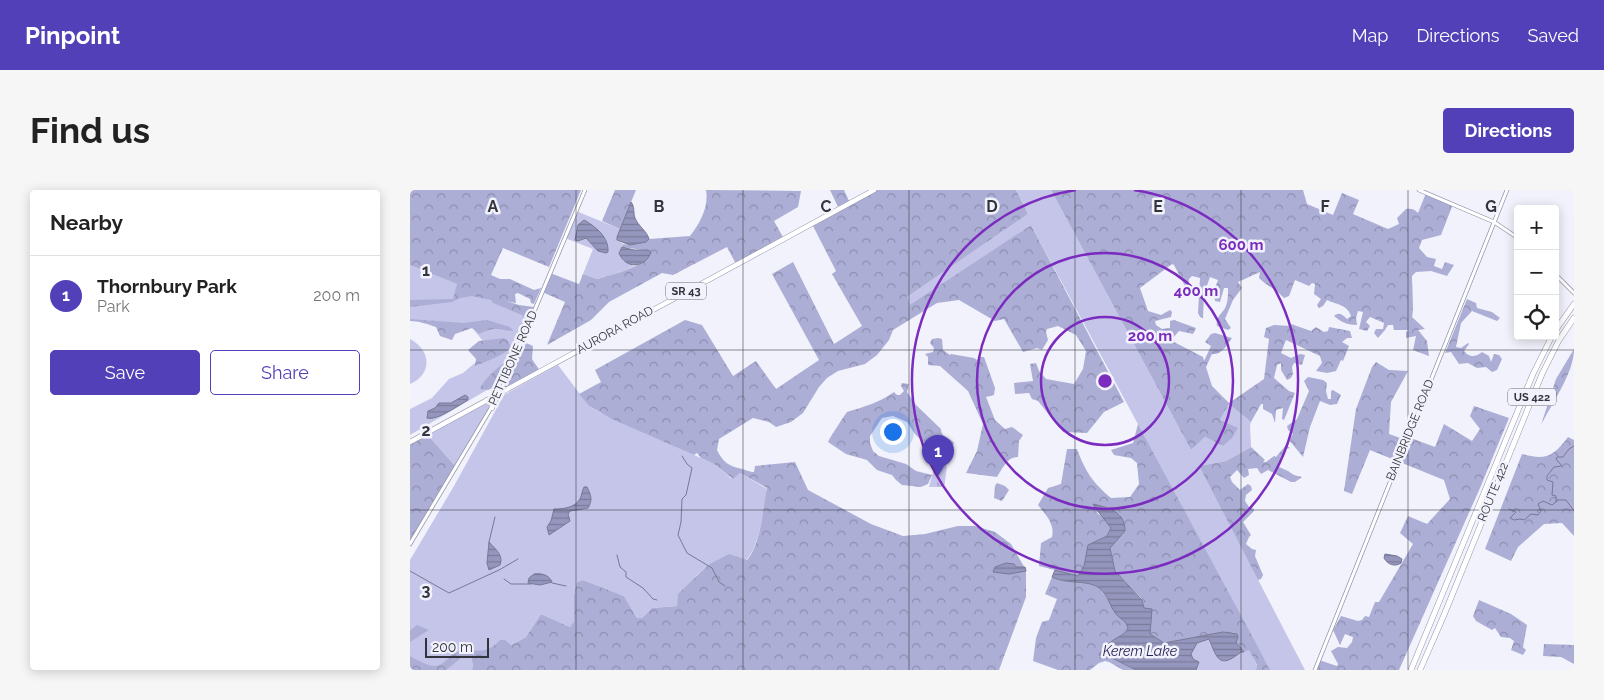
<!DOCTYPE html>
<html lang="en">
<head>
<meta charset="utf-8">
<style>
	:root { --surface:#fff; --page:#f6f6f6; --text:#222; --muted:#767676; --line:#e0e0e0; --accent:#5140b8 }
	body { margin:0; font-family:Raleway,sans-serif; background:var(--page); color:var(--text) }
	.controls { position:absolute; right:15px; top:15px; display:grid; overflow:hidden; border-radius:5px; box-shadow:0 2px 12px #0003 }
	.controls button { width:45px; height:45px; display:grid; place-items:center; padding:0; border:0; border-bottom:1px solid var(--line); background:var(--surface); color:var(--text); font:25px sans-serif }
	.scale { position:absolute; left:15px; bottom:12px; width:64px; box-sizing:border-box; padding-left:5px; border:2px solid #33333c; border-top:0; font-size:14px; line-height:18px; white-space:nowrap; color:#33333c; -webkit-text-stroke:4px #f1f2fb; paint-order:stroke }
	.you { position:absolute; left:482px; top:241px; width:18px; height:18px; margin:-12px; border:4px solid #fff; border-radius:50%; background:#1a73e8; box-shadow:0 0 0 8px #1a73e833 }
	.badge { display:grid; place-items:center; width:32px; height:32px; border-radius:50%; background:var(--accent); color:#fff; font-size:16px; font-weight:700 }
	.pin { position:absolute; translate:-50% -41px; filter:drop-shadow(0 1px 2px #0008) }
	.pin::after { content:''; position:absolute; top:26px; width:18px; height:15px; background:inherit; clip-path:polygon(0 0,100% 0,50% 100%) }
	.list { margin:0; padding:0; list-style:none }
	h2 { display:flex; justify-content:space-between; align-items:center; height:65px; margin:0; padding:0 20px; font-size:21px }
	h2 small { font-size:16px; font-weight:400; color:var(--muted) }
	.list li { display:grid; grid-template-columns:32px 1fr auto; gap:15px; align-items:center; box-sizing:border-box; height:80px; padding:0 20px; border-top:1px solid var(--line) }
	.list b { display:block; font-size:19px; white-space:nowrap }
	.list p { margin:0; font-size:16px; white-space:nowrap; color:var(--muted) }
	.list em { font-size:16px; font-style:normal; color:var(--muted) }
	.actions { display:flex; gap:10px; padding:15px 20px }
	.actions a { flex:1; padding:11px 0; border:1px solid var(--accent); border-radius:5px; text-align:center; font-size:18px; color:var(--accent) }
	.actions .main { background:var(--accent); color:#fff }
	.icon { flex:none; width:28px; height:28px; fill:none; stroke:currentColor; stroke-width:2; stroke-linecap:round; stroke-linejoin:round }
	.map { position:relative; flex:none; width:1164px; height:480px; overflow:hidden; border-radius:5px }
	header { display:flex; align-items:center; gap:30px; box-sizing:border-box; height:70px; padding:0 25px; background:var(--accent); color:#fff }
	header strong { font-size:24px }
	nav { display:flex; gap:28px; margin-inline-start:auto; font-size:18px }
	.intro { display:flex; align-items:center; justify-content:space-between; box-sizing:border-box; height:120px; padding:0 30px }
	h1 { margin:0; font-size:35px }
	.button { padding:12px 22px; border-radius:5px; background:var(--accent); color:#fff; font-size:18px; font-weight:700 }
	main { display:flex; gap:30px; padding:0 30px }
	aside { flex:1; background:var(--surface); border-radius:5px; box-shadow:0 2px 12px #0003 }
	.map>svg:first-child { display:block }
	.grass { fill:#c4c5e8 }
	.forest { fill:url(#forest-crowns) }
	.park { fill:url(#park-tufts) }
	.water { fill:url(#water-rules); stroke:#787896 }
	.lines { fill:none; stroke-linecap:round; stroke-linejoin:round }
	.stream { stroke:#787896; stroke-width:1 }
	.minor-casing { stroke:#9596ab; stroke-width:4.5 }
	.major-casing { stroke:#9596ab; stroke-width:5.5 }
	.highway-casing { stroke:#9596ab; stroke-width:6 }
	.minor { stroke:#fff; stroke-width:3 }
	.major { stroke:#fff; stroke-width:4.5 }
	.highway { stroke:#fff; stroke-width:5 }
	.grid { fill:none; stroke:#33333c; stroke-width:1; stroke-opacity:0.55 }
	.ring { fill:none; stroke:#7b2cbf; stroke-width:2.5 }
	.labels { text-anchor:middle; dominant-baseline:central; stroke-width:5; stroke-linejoin:round; paint-order:stroke }
	.shield { fill:#f1f2fb; stroke:#6c6c75; stroke-width:1 }
	.shield-label { font-size:11px; font-weight:bold; fill:#33333c }
	.street-label { font-size:12px; fill:#33333c; stroke:#f1f2fb }
	.water-label { font-size:14px; font-style:italic; fill:#262254; stroke:#f1f2fb }
	.grid-label { font-size:16px; text-anchor:middle; font-weight:bold; fill:#33333c; stroke:#f1f2fb; stroke-width:5; stroke-linejoin:round; paint-order:stroke }
	.centre { fill:#7b2cbf; stroke:#f1f2fb; stroke-width:2.5 }
	.ring-label { font-size:15px; text-anchor:middle; font-weight:bold; fill:#7b2cbf; stroke:#f1f2fb; stroke-width:5; stroke-linejoin:round; paint-order:stroke }
</style>
</head>
<body>
<header>
<strong>Pinpoint</strong>
<nav><a>Map</a><a>Directions</a><a>Saved</a></nav>
</header>
<div class="intro"><h1>Find us</h1><a class="button">Directions</a></div>
<main>
<aside>
<h2>Nearby<small></small></h2>
<ul class="list">
<li><span class="badge">1</span><div><b>Thornbury Park</b><p>Park</p></div><em>200 m</em></li>
</ul>
<div class="actions"><a class="main">Save</a><a>Share</a></div>
</aside>
<div class="map">
<svg width="1164" height="480" viewBox="0 0 1164 480">
	<defs>
		<pattern id="forest-crowns" width="20" height="18" patternUnits="userSpaceOnUse" patternTransform="scale(1.25)"><rect width="20" height="18" fill="#acaed6"/><path d="M2 6a3 3 0 1 1 6 0M12 15a3 3 0 1 1 6 0" fill="none" stroke="#8d8eaf"/></pattern>
		<pattern id="park-tufts" width="24" height="20" patternUnits="userSpaceOnUse" patternTransform="scale(1.25)"><rect width="24" height="20" fill="#c4c5e8"/><path d="M3 7l-1-3M5 7V3M7 7l1-3M15 17l-1-3M17 17v-4M19 17l1-3" fill="none" stroke="#a0a1bd"/></pattern>
		<pattern id="water-rules" width="6" height="5" patternUnits="userSpaceOnUse" patternTransform="scale(1.25)"><rect width="6" height="5" fill="#9596bd"/><path d="M0 2.5h6" fill="none" stroke="#7a7b9b"/></pattern>
	</defs>
	<rect width="100%" height="100%" fill="#f1f2fb"/>
	<!-- grass -->
	<g class="grass">
		<path d="M606,0H641L781,260L795,247L813,256L810,230L819,214L841,232L840,235L841,257L816,271L789,276L895,480H860L621,35L500,116L497,107L618,24Z"/>
		<path d="M166,21L210,39L207,50L213,54L209,63C212,71 216,73 224,76L211,82L187,89L173,84L183,59L155,48Z"/>
		<path d="M0,75L123,124L101,168L77,200L0,245V219L22,208L39,189L53,183L66,172L76,155L61,136L14,130L0,131Z"/>
		<path d="M0,149C21,160 23,184 0,194Z"/>
		<path d="M148,175L179,216L189,222L304,274L322,289L330,283L357,299C352,321 352,352 336,370L298,375L286,386L267,416L242,418L232,428H227L214,406L173,390L167,392L164,405V431L160,437L131,424L116,447L63,474L62,480H0V452L6,436L0,440V370L44,296L94,205Z"/>
		<path d="M79,210L82,214L46,277L16,243Z"/>
		<path d="M799,449L802,456L825,467L831,462L839,459L847,476L846,480H786L789,472L783,469L781,464L787,453Z"/>
	</g>
	<!-- forest -->
	<g class="forest">
		<path d="M0,0H171L139,77L93,58L81,85L90,89H100L124,100L131,98L124,114L121,113L120,109L108,103L105,104L106,113L96,111L109,115L124,117L117,132L112,125L83,113L81,110L62,106L50,108L42,112L0,117V110L43,109L47,94L0,75Z"/>
		<path d="M205,0H226L210,39L192,31Z"/>
		<path d="M296,0L391,1L388,17L364,31L374,49L326,74L317,57L263,85L252,83L199,112L181,130L137,155L155,112L132,102L140,83L169,94L173,84L187,89L211,82L233,73V60L212,57L213,54L220,55L235,52L239,49L280,46C290,33 299,17 296,0Z"/>
		<path d="M420,0H434L440,13L464,0H606L618,24L497,107L500,115L621,35L714,212L694,222L677,243L653,242L628,211L622,209L619,203L605,204L604,193L623,191L620,174L626,173L629,181L636,189L664,194L673,179L676,161L666,145L648,136L637,139L636,142L638,150L632,160L627,158L613,162L594,129L585,131L549,110L527,113L483,140L479,150L467,165L455,174L428,181L417,188L409,197L393,223L381,232L366,237L359,232L343,228L309,249L307,260C313,272 318,276 332,279C337,280 339,282 344,282L345,276L385,272L398,300L461,334L493,346L515,344L548,336H565L585,342L601,354L616,380V407L589,480H62L63,474L61,466L51,468L36,480H0V466C5,469 20,477 25,476C35,476 38,465 47,462C66,456 73,468 90,450H95L101,455L116,447L131,424L160,437L164,431V405L167,392L173,390L214,406L227,428H232L242,418L267,416L268,404L298,375L319,364L337,370C352,352 352,320 357,298L330,283L323,289L304,274L291,268L287,263L284,265L202,229L179,216L169,204L191,192L185,180L275,130L292,135L323,186L346,171L366,199L409,170L362,84L383,72L424,154L452,136L422,84L426,81L402,34L429,19Z"/>
		<path d="M641,0H893L897,14L923,25L932,3L949,10L943,24L978,39L989,34L987,28L996,19C1001,18 1005,19 1008,23L1016,3L1043,14L1031,45L1012,50L1009,58L1017,67L1026,69L1024,76L1032,79L1035,72L1044,75L1037,86L1021,81L1006,82L1002,86C1002,95 1004,121 1002,127L1015,139L1008,140L1017,151L1019,166L1003,160L1006,146L996,148V142L999,140H984L983,135H978L975,140L968,148L964,143L966,139H973L974,133L960,127L956,132L960,136L957,141L949,139L953,122L948,121L946,128L947,135C937,135 931,132 924,126C929,122 932,124 937,129L941,126C937,114 927,115 917,110L913,116L909,118L907,115L911,109L904,104L905,94L902,93L899,96L885,90L879,106L874,108C866,99 857,96 849,88L850,82L828,92L832,98L823,110L815,129L821,138L818,140L807,136C805,126 813,124 816,116C818,111 818,104 818,98H814L810,112L805,111L804,101L808,90L800,87L794,104L793,128L790,127L788,123L790,88L782,86L779,89L777,100L764,75L762,74L730,98L738,121L751,125L760,120L762,122L761,127L745,131L746,135L752,139L760,138V131L764,130L786,138L783,144L769,141L763,148L764,152L793,167L794,171L801,156L795,152L801,144L805,143L822,148C817,155 812,165 802,164L796,177L802,196L819,213L854,189L859,149L854,147L856,138L864,135L881,136V134L901,141L906,137L914,142L918,141L919,137L940,141L942,148H937L932,152L939,156L933,171L931,170L926,181L917,183L906,181L912,173L910,166L876,150L871,163L881,168L890,164L895,165L892,175L884,173L882,177L883,184L881,188L877,190L871,180V173L867,175L864,188L879,201L885,203L874,230L872,229L873,218L866,220L865,233L862,224L853,219V214H851L841,232L819,214L810,230L828,238L822,248L813,256L795,247L781,260Z"/>
		<path d="M1057,109L1066,113L1067,118L1082,122L1090,128L1087,131L1062,121L1051,133L1046,157L1051,158L1058,153L1059,154L1054,161C1059,168 1066,167 1072,162L1079,166L1081,172L1084,164L1089,165L1092,169L1087,180L1082,182L1076,177L1067,178L1058,173L1049,174L1041,162L1035,163Z"/>
		<path d="M0,129L54,133L77,130L100,137L103,141C86,140 86,136 69,144L62,138L45,144L42,150L30,146L26,137C17,134 9,131 0,131Z"/>
		<path d="M94,148L98,151L101,157C92,167 77,171 65,176L66,169L58,160L69,151Z"/>
		<path d="M528,148L532,149L533,160L540,165L541,164L564,168L567,170L569,167H574L585,198L584,205L576,207L585,230L595,239L602,237L613,245L609,251L608,267C597,267 593,278 587,287L556,283L567,261L573,234L558,201L530,176L518,175V167L515,164L523,162L524,158L520,153L522,149Z"/>
		<path d="M112,151L123,156L122,169L130,181L90,203Z"/>
		<path d="M1164,159C1164,183 1142,213 1131,235L1146,189Z"/>
		<path d="M966,172L979,180L998,181L981,212L979,244L996,250L998,247L1025,257L1034,234L1062,251L1070,239L1060,226L1064,216L1099,228L1070,298L989,480H905L909,470L927,476L928,474L921,461L928,457L937,458L942,452L943,447L935,444L930,455L923,440L931,426L948,431L952,430L955,426L959,427L965,412H969L1003,354L990,343L998,326L1017,334L1040,309L1034,290L960,260L942,304L934,301L946,219L962,177Z"/>
		<path d="M94,173H97L87,196L78,200L70,199C73,190 86,179 94,173Z"/>
		<path d="M898,187L913,190L917,193L916,201L918,209H921V201L923,200L931,205L927,214L920,215L910,211L900,237L893,267L879,250L883,244L878,240L877,236L887,229L899,201L894,191Z"/>
		<path d="M492,193L499,194L497,202L506,215L531,239C531,248 539,247 544,253L541,259L533,266H531L528,258L512,251L505,244L497,232L483,226L472,228L460,246V253L463,261L469,266L496,274L506,281L522,285L518,294L511,297L492,295L486,290L482,285L467,280L457,270L436,264L418,252C421,246 432,229 437,222C454,217 470,212 484,202L487,205H490L494,201L491,196Z"/>
		<path d="M728,234L847,455L860,480H846L847,475L839,460L834,462L826,451L828,447L827,444L813,442L754,453L740,444L732,409L705,381L700,357L715,341L710,325L692,316L687,323L694,328L701,338L697,346L678,355L674,376L668,386L629,376L631,353L642,347C645,334 636,325 628,315L638,298L651,294L657,259H667C675,281 683,293 701,308L720,307L729,294L727,273L721,268L704,265L701,260L723,253Z"/>
		<path d="M16,243L46,277L0,352V252Z"/>
		<path d="M1158,247L1164,250V346L1152,333L1134,334L1108,357L1101,371L1075,359L1112,264C1136,271 1144,266 1158,247Z"/>
		<path d="M876,255L880,258L876,259L871,266L869,277L878,281L884,285L892,287L885,292H881L858,280L851,284L847,278L838,279L839,285L834,288L827,280L820,287L822,292L830,300L838,294L841,296L842,300L836,305L835,311L839,317L844,319V321L833,332L841,345L839,347L836,354L842,359L846,360L845,366L853,385L851,389L848,390L789,276L816,271L841,257L855,270L853,272H856L864,266L866,267Z"/>
		<path d="M587,293L595,296L599,300L592,311L584,308L585,296Z"/>
		<path d="M642,387C658,395 673,389 685,396C699,404 702,423 716,431L718,438C713,447 702,451 694,457L700,467L726,480H713L699,472L695,471L689,473L680,480H648L623,471L626,448L632,432L639,430L647,409L635,404Z"/>
		<path d="M1069,410L1101,424L1117,435L1113,457L1116,460L1113,465L1101,460L1104,451L1100,448L1091,447L1085,438L1082,440L1066,431L1063,426Z"/>
		<path d="M7,435L19,440L0,452V440Z"/>
		<path d="M1134,454L1164,455V474L1151,467L1133,466Z"/>
	</g>
	<!-- park -->
	<path class="park" d="M526,271L535,274L537,277L534,297H519Z"/>
	<!-- water -->
	<g class="water">
		<path d="M221,12C225,17 223,22 225,28C228,36 237,41 239,49L236,52L220,55L207,50V47Z"/>
		<path d="M174,30C186,37 199,47 198,62L196,63L188,61L176,48L168,51L165,50L168,35Z"/>
		<path d="M212,57L224,60H238L241,62C235,79 215,79 209,63Z"/>
		<path d="M55,205L58,207V210C49,215 27,231 17,228L18,221L25,218L29,213H41Z"/>
		<path d="M174,297H177C181,305 183,310 178,318L160,321L158,324L160,331L139,345L137,337L141,331L144,319C152,319 165,318 170,309C172,305 172,301 174,297Z"/>
		<path d="M683,314C700,318 715,322 715,341L700,358L705,381L732,410L734,418L742,419L740,444L754,453L813,442L827,444L828,447L826,452L834,462H831C809,480 807,468 799,449L787,453L781,464L783,469L789,472L786,480H726L700,467L689,465C692,460 696,455 701,452C708,446 714,446 718,438C716,430 711,430 706,424C701,418 699,409 694,403C682,387 660,396 642,387L645,380L668,386L674,376L678,355L697,346L701,338C695,329 688,323 683,314Z"/>
		<path d="M79,352C85,359 94,365 90,375L79,380L77,373Z"/>
		<path d="M975,364L987,366L992,369L991,373C985,377 978,375 974,368Z"/>
		<path d="M596,373L604,374L606,377H615L616,381L599,384L583,382L585,377Z"/>
		<path d="M124,384C132,383 139,385 142,392L130,395L118,393L119,388Z"/>
	</g>
	<g class="lines">
		<!-- stream -->
		<g class="stream">
			<path d="M272,266L277,274L282,278L276,305L272,309L271,332L268,345L277,363L302,378L309,392L315,396"/>
			<path d="M1146,312V306L1142,305L1143,292L1137,290V286L1144,277L1152,276L1146,269L1147,267H1153L1159,259L1164,256"/>
			<path d="M1099,319L1106,322L1100,328L1104,330L1110,329L1114,330L1121,324L1128,325L1131,321L1128,314L1133,311L1142,315L1148,310H1156L1164,321"/>
			<path d="M79,352L85,327"/>
			<path d="M207,365L210,377L216,382V387L233,398L243,409L247,410"/>
			<path d="M0,381L39,403L89,380L108,369"/>
			<path d="M94,389L101,394H121"/>
			<path d="M142,393L156,396"/>
		</g>
		<defs>
			<g id="minor">
				<path d="M1009,0L1084,32L1108,48"/>
				<path d="M1145,84L1164,103"/>
				<path d="M0,354L90,203L175,0"/>
				<path d="M905,480L1097,0"/>
			</g>
			<g id="major">
				<path d="M77,210L82,212V218"/>
				<path d="M0,252L464,0"/>
			</g>
			<g id="highway">
				<path d="M1145,141L1164,114"/>
				<path d="M1001,480L1123,184L1142,146"/>
				<path d="M1010,480L1034,425L1132,184L1149,150L1164,128"/>
			</g>
		</defs>
		<!-- minor casing -->
		<use href="#minor" class="minor-casing"/>
		<!-- major casing -->
		<use href="#major" class="major-casing"/>
		<!-- highway casing -->
		<use href="#highway" class="highway-casing"/>
		<!-- minor -->
		<use href="#minor" class="minor"/>
		<!-- major -->
		<use href="#major" class="major"/>
		<!-- highway -->
		<use href="#highway" class="highway"/>
	</g>
	<!-- grid -->
	<path class="grid" d="M166,0V480M333,0V480M499,0V480M665,0V480M831,0V480M998,0V480M0,160H1164M0,320H1164"/>
	<!-- distance rings -->
	<g class="ring">
		<circle cx="695" cy="191" r="64"/>
		<circle cx="695" cy="191" r="128"/>
		<path d="M724 0A193 193 0 1 1 666 0"/>
	</g>
	<g class="labels">
		<!-- shield labels -->
		<g class="shield">
			<rect x="256" y="92.5" width="40" height="17" rx="4"/>
			<rect x="1098" y="198.5" width="48" height="17" rx="4"/>
		</g>
		<g class="shield-label">
			<text x="276" y="101">SR 43</text>
			<text x="1122" y="207">US 422</text>
		</g>
		<!-- street labels -->
		<g class="street-label">
			<text transform="translate(205 140) rotate(-29)">AURORA ROAD</text>
			<text transform="translate(103 168) rotate(-66)">PETTIBONE ROAD</text>
			<text transform="translate(1000 240) rotate(-68)">BAINBRIDGE ROAD</text>
			<text transform="translate(1083 302) rotate(-68)">ROUTE 422</text>
		</g>
		<!-- water labels -->
		<g class="water-label">
			<text x="730" y="461">Kerem Lake</text>
		</g>
	</g>
	<g class="grid-label">
		<text x="83" y="22">A</text>
		<text x="249" y="22">B</text>
		<text x="416" y="22">C</text>
		<text x="582" y="22">D</text>
		<text x="748" y="22">E</text>
		<text x="915" y="22">F</text>
		<text x="1081" y="22">G</text>
		<text x="16" y="86">1</text>
		<text x="16" y="246">2</text>
		<text x="16" y="406">3</text>
	</g>
	<circle cx="695" cy="191" r="8" class="centre"/>
	<g class="ring-label">
		<text x="831" y="60">600 m</text>
		<text x="786" y="106">400 m</text>
		<text x="740" y="151">200 m</text>
	</g>
</svg>
<div class="controls">
<button>+</button>
<button>−</button>
<button><svg class="icon" aria-label="locate" viewBox="0 0 24 24"><circle cx="12" cy="12" r="6"/><path d="M12 2v4M12 18v4M2 12h4M18 12h4"/></svg></button>
</div>
<div class="scale">200 m</div>
<div class="you"></div>
<div class="pin badge" style="left:528px;top:286px">1</div>
</div>
</main>
</body>
</html>
